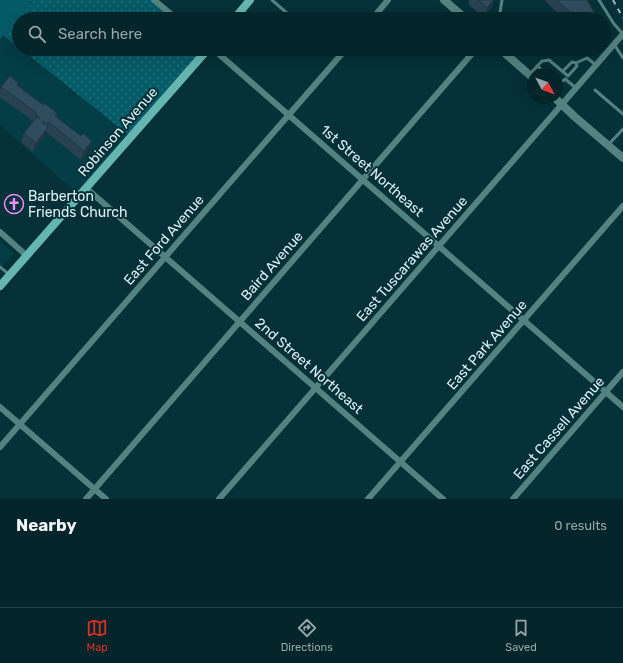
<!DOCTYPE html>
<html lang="en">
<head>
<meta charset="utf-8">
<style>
	:root { --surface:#04252a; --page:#0d2d32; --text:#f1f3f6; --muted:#97a5a8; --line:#254247; --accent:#d93025 }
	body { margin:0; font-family:Rubik,sans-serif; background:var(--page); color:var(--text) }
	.compass { position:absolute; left:527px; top:68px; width:36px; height:36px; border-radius:50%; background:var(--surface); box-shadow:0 4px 16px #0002; rotate:131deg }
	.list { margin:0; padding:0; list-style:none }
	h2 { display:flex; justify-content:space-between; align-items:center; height:52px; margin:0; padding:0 16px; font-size:17px }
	h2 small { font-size:13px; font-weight:400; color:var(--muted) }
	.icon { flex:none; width:22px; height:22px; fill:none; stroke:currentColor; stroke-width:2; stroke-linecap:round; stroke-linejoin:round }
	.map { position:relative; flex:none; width:623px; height:499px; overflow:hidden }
	.search { position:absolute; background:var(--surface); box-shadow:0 4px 16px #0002; left:12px; right:12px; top:12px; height:44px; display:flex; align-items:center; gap:10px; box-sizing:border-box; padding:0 14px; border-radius:22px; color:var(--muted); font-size:15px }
	.sheet { height:108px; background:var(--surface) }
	nav { display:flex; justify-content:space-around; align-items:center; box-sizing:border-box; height:56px; border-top:1px solid var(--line); background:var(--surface); font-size:11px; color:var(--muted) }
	nav a { display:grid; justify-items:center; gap:2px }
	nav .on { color:var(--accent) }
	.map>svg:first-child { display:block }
	.built { fill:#043d46 }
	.grass { fill:url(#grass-dots) }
	.green { fill:#055b67 }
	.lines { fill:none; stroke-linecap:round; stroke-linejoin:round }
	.service { stroke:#538380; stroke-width:3 }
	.minor { stroke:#538380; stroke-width:6 }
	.tertiary { stroke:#538380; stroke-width:8 }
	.secondary { stroke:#66b5b0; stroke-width:8 }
	.rail { stroke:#9eb9be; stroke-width:2; stroke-dasharray:5 5; stroke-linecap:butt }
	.wall { fill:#284251 }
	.shaded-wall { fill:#213642 }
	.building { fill:#2f4d5e; stroke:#213642 }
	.labels { text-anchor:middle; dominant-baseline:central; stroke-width:4; stroke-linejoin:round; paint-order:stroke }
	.street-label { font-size:14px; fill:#daeff3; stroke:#063138 }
	.poi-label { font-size:14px; fill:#daeff3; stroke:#063138; text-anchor:start }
</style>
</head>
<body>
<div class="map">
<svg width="623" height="499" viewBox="0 0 623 499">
	<defs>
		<pattern id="grass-dots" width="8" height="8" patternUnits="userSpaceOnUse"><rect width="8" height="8" fill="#055b67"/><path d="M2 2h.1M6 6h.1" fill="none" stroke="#29737d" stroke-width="1.8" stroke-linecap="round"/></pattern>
	</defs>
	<rect width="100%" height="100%" fill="#063138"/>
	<!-- built -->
	<g class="built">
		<path d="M3,35L131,137L79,195L0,125V39Z"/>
		<path d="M0,241L14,253L0,269Z"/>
	</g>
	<!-- grass -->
	<g class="grass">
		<path d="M34,0H154L177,19H19V48L3,35Z"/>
		<path d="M21,49H208L131,137Z"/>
	</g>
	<!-- green -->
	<path class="green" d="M0,0H34L0,39Z"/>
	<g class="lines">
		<!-- service -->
		<g class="service">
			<path d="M272,0L288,14L284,19"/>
			<path d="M599,0L614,24L623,34"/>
			<path d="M242,10L253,19"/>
			<path d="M499,19L502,0"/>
			<path d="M614,44L623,58"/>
			<path d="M537,66L547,74"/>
			<path d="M563,71L572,62L576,63"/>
			<path d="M529,75L542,61L549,60L568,76L577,66L576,63L587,58L596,65"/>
			<path d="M565,79L576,88"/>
			<path d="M557,84L566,79"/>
			<path d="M595,90L623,114"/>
			<path d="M609,144L623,129"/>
			<path d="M0,267L10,275"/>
		</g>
		<!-- minor -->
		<g class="minor">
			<path d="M154,0L177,19"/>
			<path d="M372,19L388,0"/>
			<path d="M213,49L623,407"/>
			<path d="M86,188L443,499"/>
			<path d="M0,232L27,256"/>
			<path d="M0,407L106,499"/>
			<path d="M0,447L346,49"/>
			<path d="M86,499L476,49"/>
			<path d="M219,499L623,34"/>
			<path d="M368,499L623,206"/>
			<path d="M513,499L623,372"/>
		</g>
		<!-- tertiary -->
		<g class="tertiary">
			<path d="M444,0L466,19"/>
			<path d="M500,49L533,78"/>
			<path d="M555,98L575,117L623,158"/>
		</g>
		<!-- secondary -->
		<g class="secondary">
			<path d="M234,19L250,0"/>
			<path d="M0,286L208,49"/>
		</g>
		<!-- rail -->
		<path class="rail" d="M613,0L623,18"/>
	</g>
	<!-- wall -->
	<g class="wall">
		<path d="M469,0H494L492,7L483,17L468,4Z"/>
		<path d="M544,0H587L598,19H564Z"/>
		<path d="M17,85L43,105L57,113L56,116L89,150L81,160L46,132L45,136L33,152L21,142L24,133L33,121L0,97V90L1,87Z"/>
	</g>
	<!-- shaded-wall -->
	<g class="shaded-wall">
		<path d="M493,0H494L492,7L483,17L487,8Z"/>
		<path d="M609,30L606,38L604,41V35Z"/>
		<path d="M49,122L47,129L48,127L45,136L33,152L36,143L45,130Z"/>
		<path d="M92,141L89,150L81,160L84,151Z"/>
	</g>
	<!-- building -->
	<g class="building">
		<path d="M478,0H493L487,8Z"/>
		<path d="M557,0H587L598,19H577Z"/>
		<path d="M537,13L544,19H531Z"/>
		<path d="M604,25L609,30L604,35Z"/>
		<path d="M10,76L18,83L17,85L43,105L44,103L57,113L55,116L81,136L83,133L92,141L84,151L49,122L48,124L44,121L42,122L48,127L36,143L24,133L37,117L39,119L40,118L36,115L37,113L1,87Z"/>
	</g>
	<!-- icons -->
	<defs>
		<symbol id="church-ring" viewBox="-11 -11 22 22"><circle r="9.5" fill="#063138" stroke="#ea8dfc" stroke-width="1.5"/><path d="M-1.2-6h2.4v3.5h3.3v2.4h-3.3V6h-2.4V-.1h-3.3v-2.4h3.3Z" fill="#ea8dfc"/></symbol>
	</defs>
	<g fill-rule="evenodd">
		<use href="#church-ring" x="3" y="193" width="22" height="22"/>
	</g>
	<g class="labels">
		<!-- street labels -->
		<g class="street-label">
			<text transform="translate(118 132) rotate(-49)">Robinson Avenue</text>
			<text transform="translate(372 171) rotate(41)">1st Street Northeast</text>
			<text transform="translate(164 240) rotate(-49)">East Ford Avenue</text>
			<text transform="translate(412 259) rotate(-49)">East Tuscarawas Avenue</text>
			<text transform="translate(272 266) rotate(-49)">Baird Avenue</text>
			<text transform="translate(487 345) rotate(-49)">East Park Avenue</text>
			<text transform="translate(309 366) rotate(41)">2nd Street Northeast</text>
			<text transform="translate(559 428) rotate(-49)">East Cassell Avenue</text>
		</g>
		<!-- poi labels -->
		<g class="poi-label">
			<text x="28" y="196">Barberton<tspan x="28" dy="16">Friends Church</tspan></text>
		</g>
	</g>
</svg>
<svg class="compass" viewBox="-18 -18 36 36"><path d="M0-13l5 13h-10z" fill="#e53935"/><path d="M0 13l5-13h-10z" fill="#97a5a8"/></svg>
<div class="search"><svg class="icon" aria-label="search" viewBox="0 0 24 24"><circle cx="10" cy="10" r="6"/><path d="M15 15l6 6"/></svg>Search here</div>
</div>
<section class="sheet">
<h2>Nearby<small>0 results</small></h2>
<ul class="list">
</ul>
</section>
<nav>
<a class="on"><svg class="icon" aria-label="map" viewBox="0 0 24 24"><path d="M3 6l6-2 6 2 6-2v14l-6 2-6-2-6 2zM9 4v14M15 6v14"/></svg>Map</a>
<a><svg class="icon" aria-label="directions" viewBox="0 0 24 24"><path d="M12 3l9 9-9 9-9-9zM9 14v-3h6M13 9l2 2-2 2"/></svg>Directions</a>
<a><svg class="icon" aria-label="saved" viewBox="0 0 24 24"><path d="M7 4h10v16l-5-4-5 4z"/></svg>Saved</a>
</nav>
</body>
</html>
